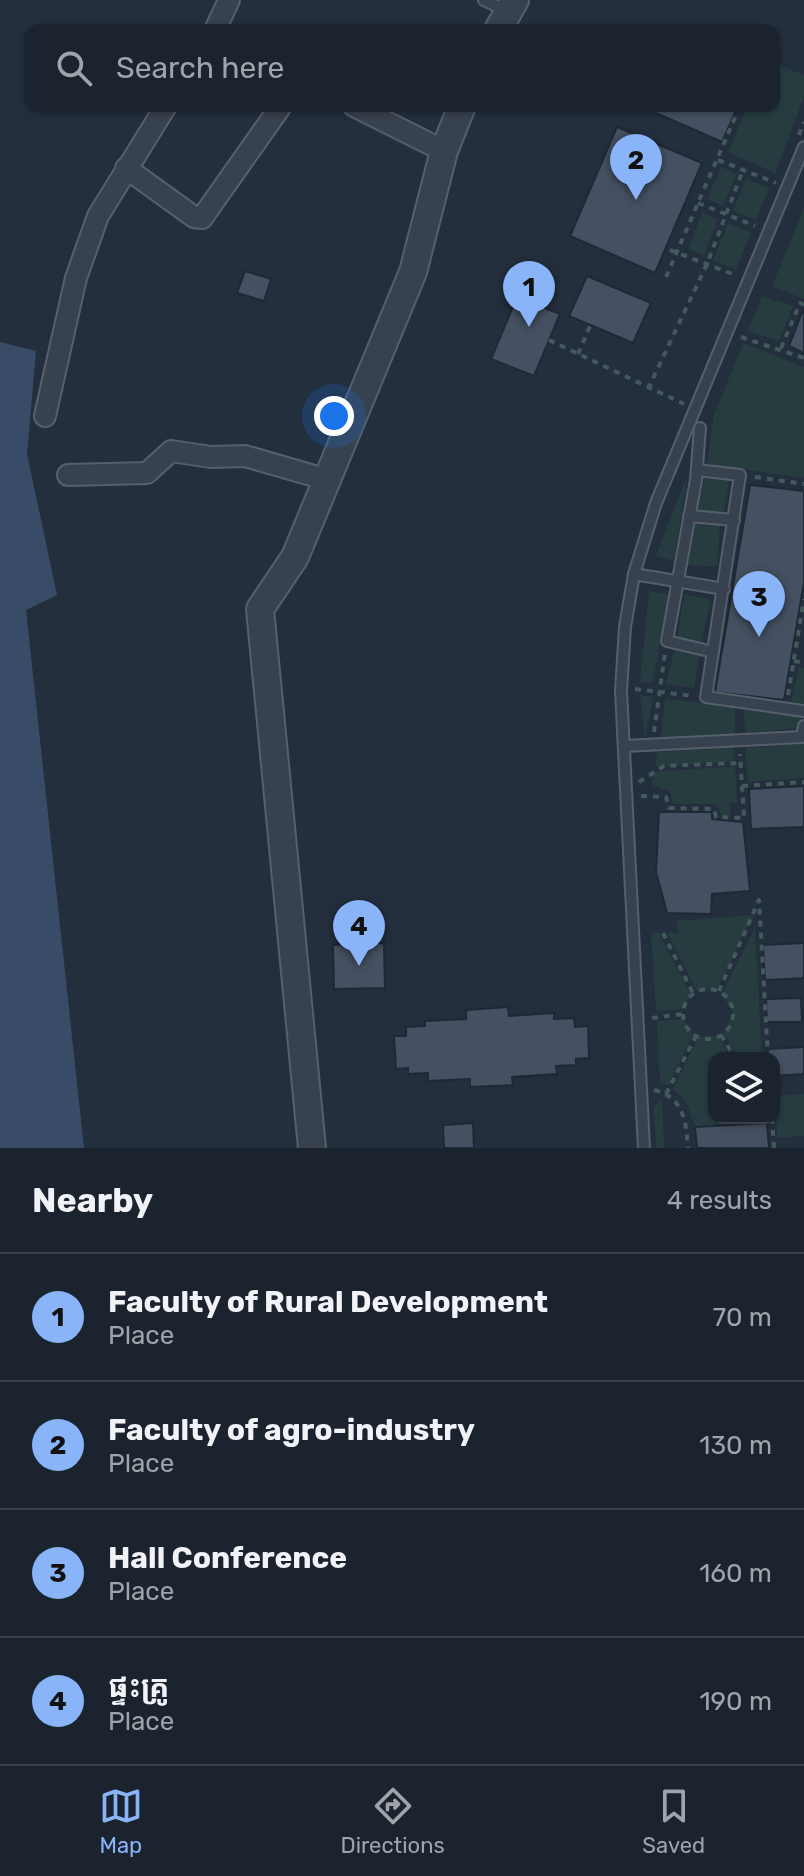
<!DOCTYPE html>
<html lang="en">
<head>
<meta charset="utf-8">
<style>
	:root { --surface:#1b232e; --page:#282f3a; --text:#f1f3f6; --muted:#a0a4aa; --line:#39404a; --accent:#8ab4f8 }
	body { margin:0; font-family:Rubik,"Noto Sans Khmer",sans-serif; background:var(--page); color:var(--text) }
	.controls { position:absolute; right:24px; bottom:24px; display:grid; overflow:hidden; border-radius:16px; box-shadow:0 2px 6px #0004 }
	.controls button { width:72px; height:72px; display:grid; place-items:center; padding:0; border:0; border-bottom:2px solid var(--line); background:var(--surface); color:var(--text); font:40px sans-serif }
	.you { position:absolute; left:334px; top:416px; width:28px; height:28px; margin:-20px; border:6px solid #fff; border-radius:50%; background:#1a73e8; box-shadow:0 0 0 12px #1a73e833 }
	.badge { display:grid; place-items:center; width:52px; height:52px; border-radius:50%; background:var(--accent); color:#111; font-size:26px; font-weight:700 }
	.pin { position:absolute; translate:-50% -66px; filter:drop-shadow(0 2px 4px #0008) }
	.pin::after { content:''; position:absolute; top:42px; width:28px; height:24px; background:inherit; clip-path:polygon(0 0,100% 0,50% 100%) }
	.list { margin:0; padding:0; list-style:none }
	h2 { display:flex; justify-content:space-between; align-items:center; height:104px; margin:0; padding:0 32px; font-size:34px }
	h2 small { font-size:26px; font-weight:400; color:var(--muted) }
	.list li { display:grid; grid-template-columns:52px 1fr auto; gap:24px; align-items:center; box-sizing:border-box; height:128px; padding:0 32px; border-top:2px solid var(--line) }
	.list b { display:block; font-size:30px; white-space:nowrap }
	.list p { margin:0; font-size:26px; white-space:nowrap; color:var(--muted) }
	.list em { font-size:26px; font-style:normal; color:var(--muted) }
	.icon { flex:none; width:44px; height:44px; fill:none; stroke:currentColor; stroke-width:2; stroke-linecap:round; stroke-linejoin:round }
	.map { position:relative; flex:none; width:804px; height:1148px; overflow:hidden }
	.search { position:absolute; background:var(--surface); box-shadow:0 2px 6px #0004; left:24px; right:24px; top:24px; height:88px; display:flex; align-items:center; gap:20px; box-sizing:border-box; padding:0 28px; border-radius:16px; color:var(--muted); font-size:30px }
	.sheet { height:616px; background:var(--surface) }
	nav { display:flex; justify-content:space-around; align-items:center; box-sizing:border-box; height:112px; border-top:2px solid var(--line); background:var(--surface); font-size:22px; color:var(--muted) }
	nav a { display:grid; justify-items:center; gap:4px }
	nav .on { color:var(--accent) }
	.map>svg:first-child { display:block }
	.green { fill:#263c3f }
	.water { fill:#394c67 }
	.building { fill:#455162; stroke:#1f2835; stroke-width:2 }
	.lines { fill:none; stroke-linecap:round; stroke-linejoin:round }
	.service-casing { stroke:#565f6c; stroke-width:14 }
	.minor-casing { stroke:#565f6c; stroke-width:24 }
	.tertiary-casing { stroke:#565f6c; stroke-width:30 }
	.path { stroke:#44595c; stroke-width:4; stroke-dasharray:6 6; stroke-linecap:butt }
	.service { stroke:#38414e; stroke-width:10 }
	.minor { stroke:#38414e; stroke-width:20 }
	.tertiary { stroke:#38414e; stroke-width:26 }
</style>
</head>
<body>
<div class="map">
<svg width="804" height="1148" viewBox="0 0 804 1148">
	<rect width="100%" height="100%" fill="#242f3e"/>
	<!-- green -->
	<g class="green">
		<path d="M774,63L804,75V97L775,173L728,152L747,106H774Z"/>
		<path d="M721,167L737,174L723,206L707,199Z"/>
		<path d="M746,179L769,188L756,220L733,211Z"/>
		<path d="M804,208V299L772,286Z"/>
		<path d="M702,212L718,220L704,256L689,249Z"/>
		<path d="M728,223L751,232L736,269L713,260Z"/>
		<path d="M762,296L793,306L779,341L748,331Z"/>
		<path d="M743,343L804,367V478L707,464L714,415Z"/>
		<path d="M688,474L674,561L656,556Z"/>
		<path d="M705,477L729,481L724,513L697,511Z"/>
		<path d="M696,520L720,524L717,567L688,565Z"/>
		<path d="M649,591L669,594L653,682H640Z"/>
		<path d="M684,594L711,600L701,643L677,639Z"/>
		<path d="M675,648L700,652L694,688L666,684Z"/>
		<path d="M799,667L804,668V704L791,702Z"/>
		<path d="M640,695L653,697L645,739Z"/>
		<path d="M665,699L735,706V735L661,738Z"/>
		<path d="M744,707L802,717L800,728L745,733Z"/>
		<path d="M804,744V778L748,782L745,748Z"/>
		<path d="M733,748L734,761L655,767L657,752Z"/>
		<path d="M735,766L737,803H730V817L723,818L716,804H672L670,791L652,785L654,772Z"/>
		<path d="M754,915L716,990L697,991L667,933H678L676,921Z"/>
		<path d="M755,928L762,1058H738L724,1033L733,1013L722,993Z"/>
		<path d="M651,933H659L691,995L683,1009L656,1011Z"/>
		<path d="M683,1019L693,1034L668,1086L660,1082L657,1021Z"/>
		<path d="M718,1036L730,1058H714V1118H763L765,1123L695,1127L686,1101L673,1089L699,1037Z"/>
		<path d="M804,1094V1136L777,1138L776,1095Z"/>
		<path d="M662,1099L664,1148H656L654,1106Z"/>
	</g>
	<!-- water -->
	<path class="water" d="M0,342L36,351L27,454L57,595L26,610L84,1148H0Z"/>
	<!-- building -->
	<g class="building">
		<path d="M640,106H738L722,142Z"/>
		<path d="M617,127L702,163L655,273L570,236Z"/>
		<path d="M245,271L271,279L264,301L237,293Z"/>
		<path d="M587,276L651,303L633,343L569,316Z"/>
		<path d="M517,297L560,314L534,376L491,359Z"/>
		<path d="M803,310L804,311V353L789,346Z"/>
		<path d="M750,485L804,491V582L784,700L715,692Z"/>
		<path d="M804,786V827L751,829L749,789Z"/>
		<path d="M659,812H712V819L743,822L750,891L712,894L711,914L667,913L656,872Z"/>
		<path d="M384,943L385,988L334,989L333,945Z"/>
		<path d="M804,943V978L765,980L763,945Z"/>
		<path d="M801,998L802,1022H767L766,999Z"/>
		<path d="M508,1007L509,1016L554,1013V1019L574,1018L575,1027L588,1026L589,1058L576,1059V1065L556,1066L557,1074L512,1077L513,1085L470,1087V1079L428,1081V1073L408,1074V1068L396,1069L394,1036H406V1027L425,1026V1021L466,1019V1010Z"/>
		<path d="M804,1047V1074L774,1076V1058H769L768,1049Z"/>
		<path d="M473,1123L474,1148H444L443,1125Z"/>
		<path d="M767,1123L769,1148H697L695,1127Z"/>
	</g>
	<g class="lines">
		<defs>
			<g id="service">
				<path d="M484,0L507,11"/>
				<path d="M700,428L696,480L667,641L713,652"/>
				<path d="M697,470L740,475L706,697L804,711"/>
				<path d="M689,516L734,520"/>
				<path d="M634,574L724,589"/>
				<path d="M624,746L802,737L804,726"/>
				<path d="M644,1148L621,691L625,627L634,574L656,503L804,147"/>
			</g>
			<g id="minor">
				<path d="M215,30L229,0"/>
				<path d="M354,106L444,151"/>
				<path d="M126,168L194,217L202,218L281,106"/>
				<path d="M45,416L76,278L98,216L166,106"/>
				<path d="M68,475L147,473L171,451L211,457L245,456L328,480"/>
			</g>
			<g id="tertiary">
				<path d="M498,30L515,0"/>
				<path d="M312,1148L260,609L295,557L413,272L444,151L462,106"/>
			</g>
		</defs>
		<!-- service casing -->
		<use href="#service" class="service-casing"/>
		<!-- minor casing -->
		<use href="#minor" class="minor-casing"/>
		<!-- tertiary casing -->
		<use href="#tertiary" class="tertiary-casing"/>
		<!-- path -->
		<g class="path">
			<path d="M799,135L804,122"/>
			<path d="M718,160L776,183"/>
			<path d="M698,203L755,226"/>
			<path d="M670,250L735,275"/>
			<path d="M666,277L740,106"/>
			<path d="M741,337L804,358"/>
			<path d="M549,340L684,404"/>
			<path d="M781,348L800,303L804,305"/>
			<path d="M578,354L590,326"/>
			<path d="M648,389L707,264L743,170"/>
			<path d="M755,477L804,484"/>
			<path d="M794,661L804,663"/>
			<path d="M635,689L694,696"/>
			<path d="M788,695L804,599"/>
			<path d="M654,732L665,653"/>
			<path d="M639,782L664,766L740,763"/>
			<path d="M742,786L804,782"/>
			<path d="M641,796L666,797L669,808L714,809L716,817L744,818L740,754"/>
			<path d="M663,933L693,993"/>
			<circle cx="708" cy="1014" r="25"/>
			<path d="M719,991L759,900L768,1058"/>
			<path d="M652,1018L683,1014"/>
			<path d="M721,1035L735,1058"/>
			<path d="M654,1090C684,1097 686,1122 688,1148"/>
			<path d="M666,1094L696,1036"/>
			<path d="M772,1118L774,1148"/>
		</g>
		<!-- service -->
		<use href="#service" class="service"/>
		<!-- minor -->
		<use href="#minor" class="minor"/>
		<!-- tertiary -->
		<use href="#tertiary" class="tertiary"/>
	</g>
</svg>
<div class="controls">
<button><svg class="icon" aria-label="layers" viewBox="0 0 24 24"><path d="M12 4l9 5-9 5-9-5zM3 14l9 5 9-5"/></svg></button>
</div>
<div class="you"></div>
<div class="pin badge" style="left:529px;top:327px">1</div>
<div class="pin badge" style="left:636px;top:200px">2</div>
<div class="pin badge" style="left:759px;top:637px">3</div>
<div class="pin badge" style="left:359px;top:966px">4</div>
<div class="search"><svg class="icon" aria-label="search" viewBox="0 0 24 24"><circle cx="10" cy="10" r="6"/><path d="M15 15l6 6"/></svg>Search here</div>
</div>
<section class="sheet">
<h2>Nearby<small>4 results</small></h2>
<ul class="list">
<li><span class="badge">1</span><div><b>Faculty of Rural Development</b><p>Place</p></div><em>70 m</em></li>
<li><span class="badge">2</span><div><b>Faculty of agro-industry</b><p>Place</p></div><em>130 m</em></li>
<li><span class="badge">3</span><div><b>Hall Conference</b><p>Place</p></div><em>160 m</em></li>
<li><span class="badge">4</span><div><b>ផ្ទះគ្រូ</b><p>Place</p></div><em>190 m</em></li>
</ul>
</section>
<nav>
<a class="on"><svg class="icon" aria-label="map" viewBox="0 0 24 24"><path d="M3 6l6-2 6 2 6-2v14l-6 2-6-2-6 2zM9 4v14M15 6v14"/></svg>Map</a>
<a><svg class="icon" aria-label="directions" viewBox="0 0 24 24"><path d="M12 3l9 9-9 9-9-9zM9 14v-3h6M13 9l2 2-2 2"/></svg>Directions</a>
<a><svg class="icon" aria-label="saved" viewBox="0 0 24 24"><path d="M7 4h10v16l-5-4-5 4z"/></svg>Saved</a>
</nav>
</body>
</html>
